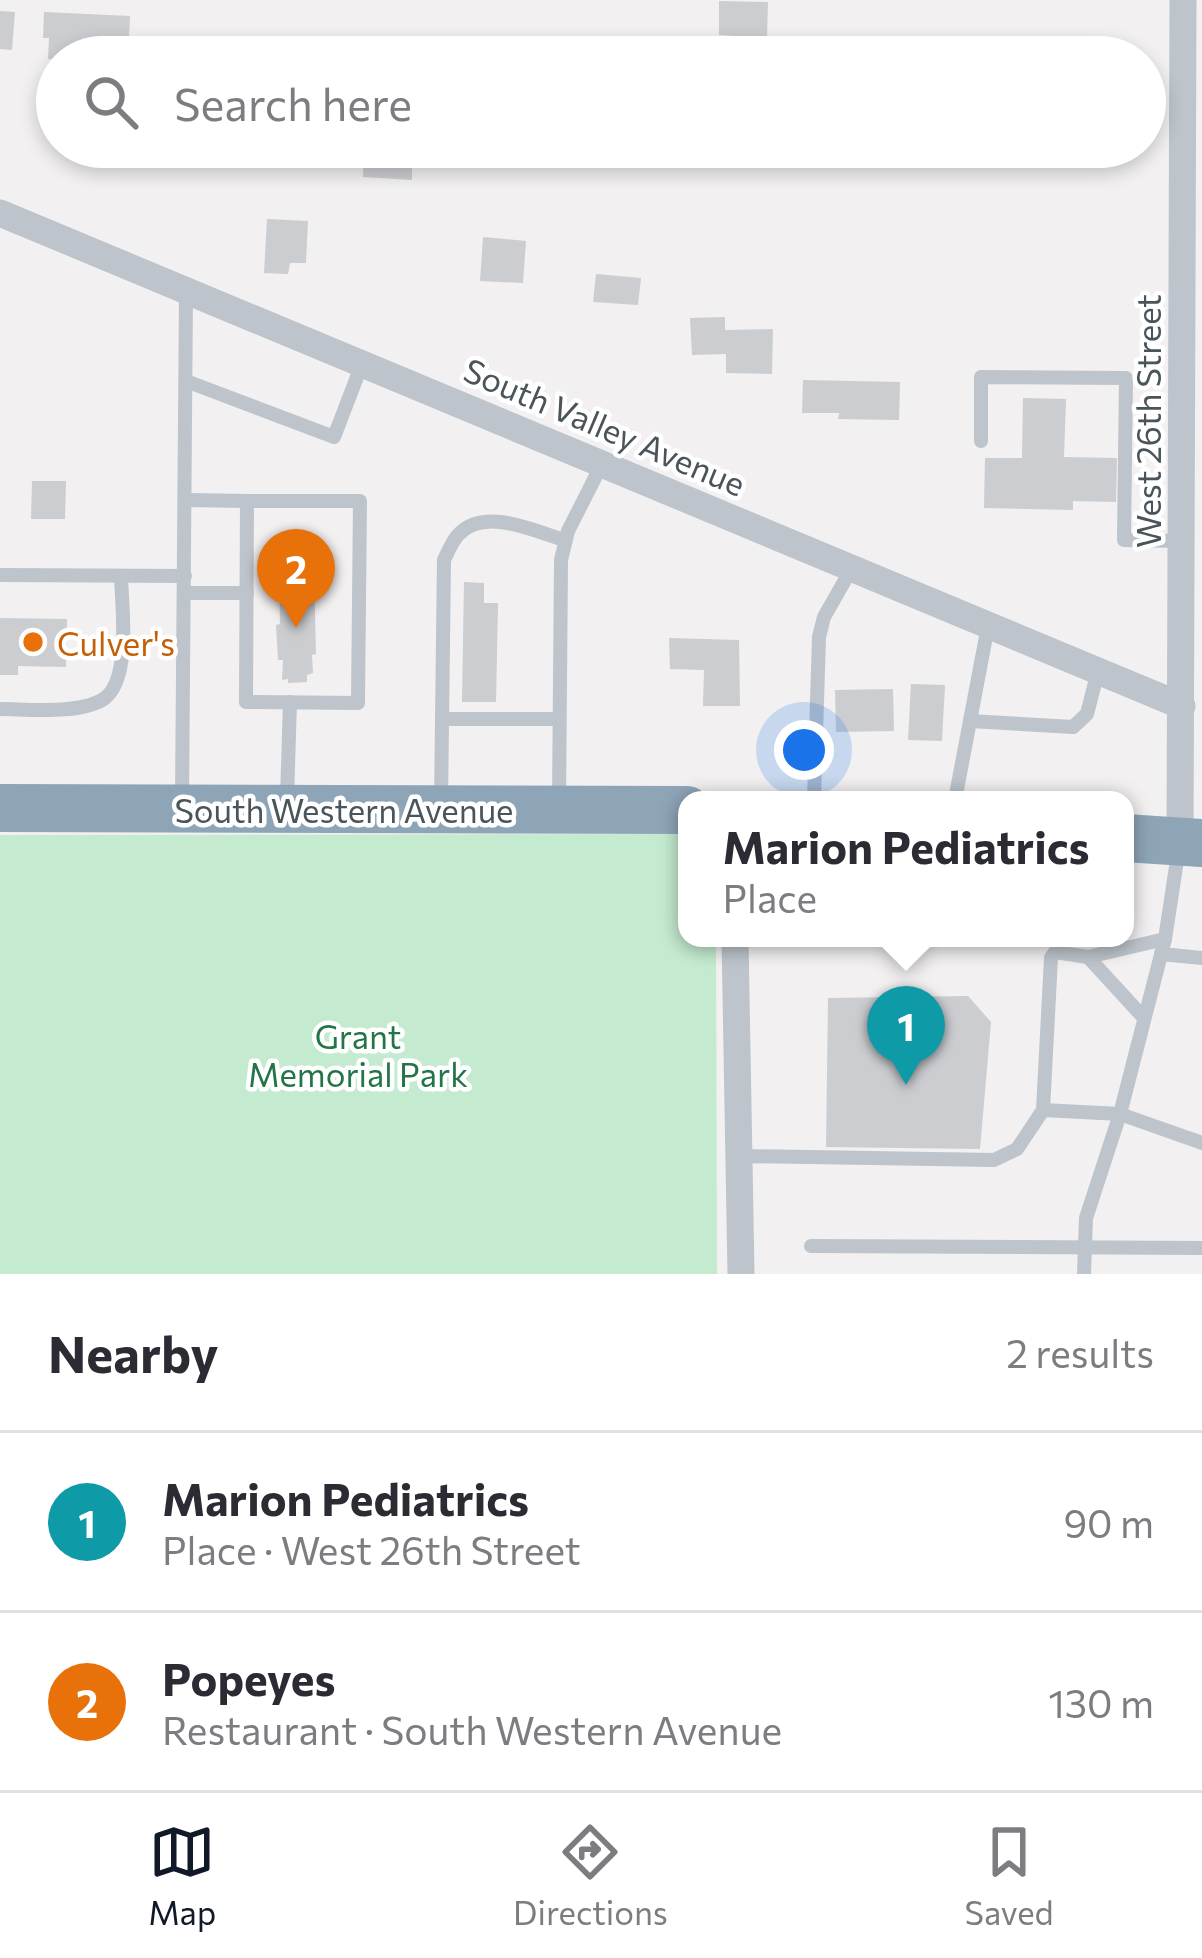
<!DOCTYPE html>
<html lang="en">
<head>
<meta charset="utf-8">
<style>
	:root { --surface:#fff; --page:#f2f2f3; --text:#2b2b33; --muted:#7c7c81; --line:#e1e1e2; --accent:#111827 }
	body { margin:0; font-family:Commissioner,sans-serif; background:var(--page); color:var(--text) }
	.you { position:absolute; left:804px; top:750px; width:42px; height:42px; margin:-30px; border:9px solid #fff; border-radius:50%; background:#1a73e8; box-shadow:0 0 0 18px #1a73e833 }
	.badge { display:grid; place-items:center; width:78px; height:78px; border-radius:50%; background:var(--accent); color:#fff; font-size:39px; font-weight:700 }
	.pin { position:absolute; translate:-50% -99px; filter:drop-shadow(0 3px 6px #0008) }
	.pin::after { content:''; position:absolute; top:63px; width:42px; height:36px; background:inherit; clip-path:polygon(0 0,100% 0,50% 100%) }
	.popup { position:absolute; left:678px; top:791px; width:456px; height:156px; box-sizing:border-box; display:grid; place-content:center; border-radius:24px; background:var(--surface); filter:drop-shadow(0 3px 9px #0005); font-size:39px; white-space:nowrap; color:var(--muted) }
	.popup b { font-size:45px; color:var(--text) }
	.popup::after { content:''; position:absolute; left:50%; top:100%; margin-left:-24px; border:24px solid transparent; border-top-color:var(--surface) }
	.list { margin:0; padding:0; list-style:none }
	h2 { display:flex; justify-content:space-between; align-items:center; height:156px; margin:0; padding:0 48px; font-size:51px }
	h2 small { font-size:39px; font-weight:400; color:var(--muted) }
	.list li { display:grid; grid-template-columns:78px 1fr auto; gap:36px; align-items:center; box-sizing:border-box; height:180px; padding:0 48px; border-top:3px solid var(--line) }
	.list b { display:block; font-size:45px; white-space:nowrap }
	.list p { margin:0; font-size:39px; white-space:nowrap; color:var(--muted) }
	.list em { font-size:39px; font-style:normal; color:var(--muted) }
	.icon { flex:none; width:66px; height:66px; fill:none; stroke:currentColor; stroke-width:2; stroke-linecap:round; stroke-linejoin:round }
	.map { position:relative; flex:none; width:1202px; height:1274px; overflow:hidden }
	.search { position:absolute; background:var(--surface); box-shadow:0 6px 18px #0003; left:36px; right:36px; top:36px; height:132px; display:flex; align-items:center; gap:30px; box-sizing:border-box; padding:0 42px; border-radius:66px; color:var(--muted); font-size:45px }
	.sheet { height:516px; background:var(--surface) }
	nav { display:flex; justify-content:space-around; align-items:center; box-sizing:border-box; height:168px; border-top:3px solid var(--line); background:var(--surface); font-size:33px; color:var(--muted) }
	nav a { display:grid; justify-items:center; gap:6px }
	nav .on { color:var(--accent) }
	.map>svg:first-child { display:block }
	.green { fill:#c4ead0 }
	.building { fill:#cbcdd1 }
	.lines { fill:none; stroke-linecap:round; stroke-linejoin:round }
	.lane { stroke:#bdc4cb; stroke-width:14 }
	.street { stroke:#bdc4cb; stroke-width:27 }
	.highway { stroke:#8ea5b8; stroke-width:48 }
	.food-dot { fill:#e8710a; stroke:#fff; stroke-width:4.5 }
	.labels { text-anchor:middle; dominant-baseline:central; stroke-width:9; stroke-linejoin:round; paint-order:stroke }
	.street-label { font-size:33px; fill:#4a545b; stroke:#fff }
	.food-label { font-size:33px; fill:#c56008; stroke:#fff; text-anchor:start }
	.park-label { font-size:33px; fill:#237447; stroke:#fff }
</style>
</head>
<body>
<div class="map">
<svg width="1202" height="1274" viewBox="0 0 1202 1274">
	<rect width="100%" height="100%" fill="#f2f0f0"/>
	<!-- green -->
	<path class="green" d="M687,834V938H716L717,1274H0V835Z"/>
	<!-- building -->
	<g class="building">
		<path d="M719,1L768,2L767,38L719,35Z"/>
		<path d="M0,11L15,12L12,50L0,49Z"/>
		<path d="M44,12L130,16L128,57H57V60L48,59L49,38H43Z"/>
		<path d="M364,147H412V180L363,177Z"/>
		<path d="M267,219L308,221L306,263H290L288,274L264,273Z"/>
		<path d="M483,237L526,241L523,283L480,281Z"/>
		<path d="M596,274L641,278L638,305L593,302Z"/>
		<path d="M725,317V330L773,329L772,374L726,373V354L692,355L690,318Z"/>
		<path d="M803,380L900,382L899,420L838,419L839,413H802Z"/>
		<path d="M1023,398L1066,399L1064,457L1117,458L1116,502L1073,501V510L984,508L985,458H1022Z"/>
		<path d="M32,481H66L65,519H31Z"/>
		<path d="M279,569H303L304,576L314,575L316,654L312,655L313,673L307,675V682L288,683V679L282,680L283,660H278L276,625L280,624Z"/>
		<path d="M464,582L484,583V603H498L496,702H462Z"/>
		<path d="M0,618L67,619L66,667L18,666V675H0Z"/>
		<path d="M669,638L739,640L740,706H703L704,670L670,669Z"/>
		<path d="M911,684L945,685L942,741L908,740Z"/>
		<path d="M893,689L894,731L836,732L835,690Z"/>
		<path d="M968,996L991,1022L980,1149L826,1147L828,998Z"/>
	</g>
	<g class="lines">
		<!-- lane -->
		<g class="lane">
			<path d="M186,381L334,437L362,364"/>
			<path d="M981,441V377L1126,378L1124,540L1182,541"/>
			<path d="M186,500L247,501"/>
			<path d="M247,501H360L358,703L246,702Z"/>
			<path d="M0,575L185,576"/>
			<path d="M185,593H247"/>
			<path d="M0,709C27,709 82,715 105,698C131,678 122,607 121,577"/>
			<path d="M442,719H559"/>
			<path d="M970,721L1073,727L1087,714L1098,671"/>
			<path d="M287,799L290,702"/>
			<path d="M814,800L819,637L824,617L852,568"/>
			<path d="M955,800L988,626"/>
			<path d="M182,803L186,292"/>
			<path d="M441,803L444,560C448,552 452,541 459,534C485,507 534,531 564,540"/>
			<path d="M559,804L561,560L568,531L602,464"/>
			<path d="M1161,954L1202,958"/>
			<path d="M1088,957L1144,1018"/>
			<path d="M1043,1110L1051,958L1055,952L1088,957L1165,939"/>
			<path d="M739,1156L994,1160L1017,1149L1043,1110L1120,1114L1202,1143"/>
			<path d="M811,1246L1202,1248"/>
			<path d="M1084,1274L1086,1218L1120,1114L1165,939L1179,847"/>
		</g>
		<!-- street -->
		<g class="street">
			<path d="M0,213L1182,706"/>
			<path d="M1180,842L1183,0"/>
			<path d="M735,938L741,1274"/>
		</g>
		<!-- highway -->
		<g class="highway">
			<path d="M0,808L687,810"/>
			<path d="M1125,838L1202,843"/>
		</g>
	</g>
	<!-- markers -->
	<circle class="food-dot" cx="33" cy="642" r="12"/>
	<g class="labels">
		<!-- street labels -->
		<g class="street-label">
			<text transform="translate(1147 421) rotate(-90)">West 26th Street</text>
			<text transform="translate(605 426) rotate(23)">South Valley Avenue</text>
			<text x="344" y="809">South Western Avenue</text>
		</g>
		<!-- food labels -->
		<g class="food-label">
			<text x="57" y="642">Culver's</text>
		</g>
		<!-- park labels -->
		<g class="park-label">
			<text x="358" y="1035">Grant<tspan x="358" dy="38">Memorial Park</tspan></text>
		</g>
	</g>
</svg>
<div class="you"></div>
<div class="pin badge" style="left:906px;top:1085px;background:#0f9aa8">1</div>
<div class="popup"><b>Marion Pediatrics</b>Place</div>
<div class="pin badge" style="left:296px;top:628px;background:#e8710a">2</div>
<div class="search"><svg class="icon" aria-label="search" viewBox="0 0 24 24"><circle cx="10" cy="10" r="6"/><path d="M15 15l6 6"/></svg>Search here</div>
</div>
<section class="sheet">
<h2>Nearby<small>2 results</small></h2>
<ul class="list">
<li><span class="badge" style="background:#0f9aa8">1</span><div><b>Marion Pediatrics</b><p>Place · West 26th Street</p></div><em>90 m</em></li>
<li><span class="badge" style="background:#e8710a">2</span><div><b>Popeyes</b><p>Restaurant · South Western Avenue</p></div><em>130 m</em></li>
</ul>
</section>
<nav>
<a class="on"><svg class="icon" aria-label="map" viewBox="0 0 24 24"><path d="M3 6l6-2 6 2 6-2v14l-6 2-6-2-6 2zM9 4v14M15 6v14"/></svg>Map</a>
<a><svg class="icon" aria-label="directions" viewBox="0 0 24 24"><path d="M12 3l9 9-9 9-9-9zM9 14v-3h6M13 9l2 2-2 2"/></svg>Directions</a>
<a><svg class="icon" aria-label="saved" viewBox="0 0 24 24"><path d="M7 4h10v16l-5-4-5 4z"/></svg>Saved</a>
</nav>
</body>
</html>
